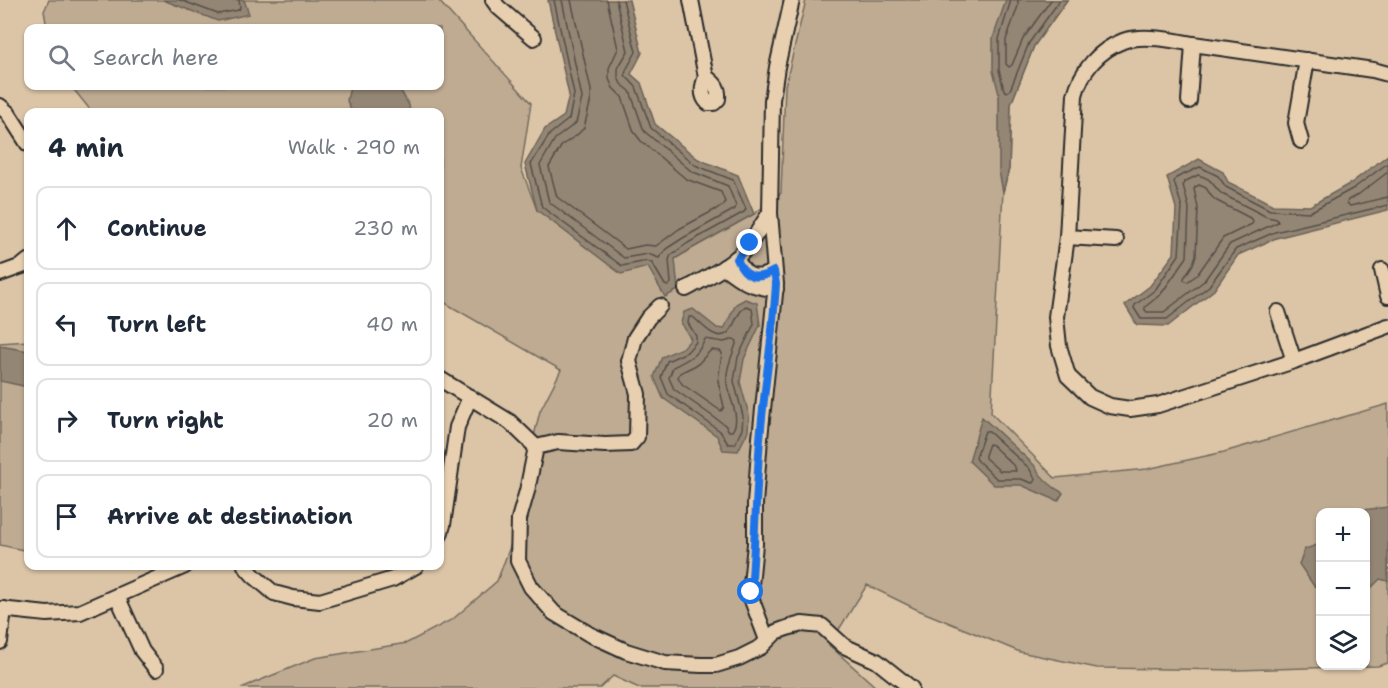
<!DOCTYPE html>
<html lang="en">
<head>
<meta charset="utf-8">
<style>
	:root { --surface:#fff; --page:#f2f2f3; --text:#1f2937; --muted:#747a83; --line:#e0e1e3 }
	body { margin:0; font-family:"Shantell Sans",sans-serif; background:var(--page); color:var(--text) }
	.controls { position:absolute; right:18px; bottom:18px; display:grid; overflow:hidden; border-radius:12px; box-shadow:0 2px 4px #0004 }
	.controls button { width:54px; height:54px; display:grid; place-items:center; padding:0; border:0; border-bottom:2px solid var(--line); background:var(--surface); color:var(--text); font:30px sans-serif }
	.stop { position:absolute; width:18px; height:18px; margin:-14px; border:4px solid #1a73e8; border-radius:50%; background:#fff }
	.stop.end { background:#1a73e8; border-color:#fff; box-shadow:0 2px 6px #0008 }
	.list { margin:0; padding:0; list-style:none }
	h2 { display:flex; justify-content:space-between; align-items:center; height:78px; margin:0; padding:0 24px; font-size:26px }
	h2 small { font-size:20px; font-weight:400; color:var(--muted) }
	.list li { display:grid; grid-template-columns:39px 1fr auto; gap:18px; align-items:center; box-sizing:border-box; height:84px; margin:0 12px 12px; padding:0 12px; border:2px solid var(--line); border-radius:12px }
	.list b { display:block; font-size:22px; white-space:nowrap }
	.list em { font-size:20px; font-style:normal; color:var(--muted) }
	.icon { flex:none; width:33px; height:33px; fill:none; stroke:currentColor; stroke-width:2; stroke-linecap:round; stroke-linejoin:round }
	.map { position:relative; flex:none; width:1388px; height:688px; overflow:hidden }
	.search { position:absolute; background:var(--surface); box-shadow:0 2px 4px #0004; left:24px; top:24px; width:420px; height:66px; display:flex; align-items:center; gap:15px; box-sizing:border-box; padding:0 21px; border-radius:12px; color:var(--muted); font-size:22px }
	.panel { position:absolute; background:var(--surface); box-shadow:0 2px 4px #0004; left:24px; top:108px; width:420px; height:462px; border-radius:12px }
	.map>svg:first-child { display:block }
	.green { fill:#beab92; stroke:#746b5e; stroke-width:1.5; fill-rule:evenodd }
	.water { fill:#948674; stroke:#6a6257; stroke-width:1.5 }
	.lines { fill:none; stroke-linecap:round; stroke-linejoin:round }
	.shore { stroke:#554f48; stroke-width:1.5 }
	.minor-casing { stroke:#2b2b2b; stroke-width:18 }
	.minor { stroke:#e7cfaf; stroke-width:14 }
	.route { stroke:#1a73e8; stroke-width:8 }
</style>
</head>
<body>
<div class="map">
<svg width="1388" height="688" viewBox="0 0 1388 688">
	<rect width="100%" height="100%" fill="#dcc5a7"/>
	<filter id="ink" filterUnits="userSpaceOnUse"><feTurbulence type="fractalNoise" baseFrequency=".0167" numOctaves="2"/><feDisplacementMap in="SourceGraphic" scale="12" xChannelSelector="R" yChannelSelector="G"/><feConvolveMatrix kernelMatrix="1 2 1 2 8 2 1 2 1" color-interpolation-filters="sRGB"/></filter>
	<g filter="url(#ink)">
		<!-- green -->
		<g class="green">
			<path d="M49,0H438L531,103L521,168L537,210L648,267L678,290L674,259L691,249L754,214L781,193L785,86L806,0H1067L1034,46L1011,104L1009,169L1003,192L991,413L1055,478L1147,469L1224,452L1388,404V663L1378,666L1239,670L1097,668L1020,652L918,610L867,585L829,645L877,688H639L613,676L600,688H241L315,658L407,643L453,619L497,581L516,531L526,469L540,411L561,370L440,300V112H92L71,86H440V28H47L44,11ZM1320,512H1366V666H1320Z"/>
			<path d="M28,341V551L0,545V343Z"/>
		</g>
		<!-- water -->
		<g class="water">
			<path d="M163,0H244L249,14L218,21Z"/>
			<path d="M548,0H629L642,53L631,74L641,83L655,124L698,159L738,175L754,214L691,249L675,259L678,290L665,297L648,267L621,274L537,210L525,164L545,129L564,116L569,95Z"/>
			<path d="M1006,0H1067L1034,46L1011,104L1009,169L1003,192L999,171V94L993,71V38Z"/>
			<path d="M350,86H398L409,105L410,112H352L347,101Z"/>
			<path d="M1388,155V210L1276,238L1238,255L1214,290L1168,326L1137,325L1125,305L1150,286L1174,254L1176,208L1167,177L1199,159L1223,172L1228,182L1273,205L1310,206L1351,183Z"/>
			<path d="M745,299L757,303L760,325L744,359L740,382L749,415L748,431L738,451L723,450L717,436L663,398L654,377L662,357L684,347L691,339L681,323L684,312L693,309L717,328L724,329L736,304Z"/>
			<path d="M0,346L28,351V387L0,381Z"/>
			<path d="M982,417L1034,465C1041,478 1050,486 1063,493L1058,501L1021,485H994L969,461Z"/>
			<path d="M1388,507V581L1380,579L1366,593V512H1344Z"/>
			<path d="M1320,544V588L1314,586L1299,564L1305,549Z"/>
		</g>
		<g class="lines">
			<!-- shore -->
			<g class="shore">
				<path d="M180,0L218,14L239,10L240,7L239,0"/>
				<path d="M554,0L574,94L569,119L550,134L531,164L542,207L622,266L647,261L652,263L665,285L668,286L671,283L669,260L671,255L688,243L744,212L746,209L733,180L695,165L651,128L636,87L625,75L626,70L636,52L623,0"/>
				<path d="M562,0L582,98L576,123L555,139L540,165L549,202L624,258L648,254L659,258L666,249L683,238L735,209L736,206L728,186L691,171L644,131L630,91L621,84L618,77V68L628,51L616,0"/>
				<path d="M571,0L591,90V99L584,128L577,135L562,145L549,167L557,197L626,249L645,245L656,246L679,229L724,205L725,202L721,192L686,179L641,141L634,132L622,97L613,88L609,79V68L618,49L607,0"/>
				<path d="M1011,0L999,39V70L1004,90L1007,92L1010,90L1029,43L1060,0"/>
				<path d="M1018,0V6L1006,40V64L1009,67L1012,65L1023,39L1051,0"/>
				<path d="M1388,163L1354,188L1310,212L1270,210L1226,187L1218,176L1200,167L1176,178L1174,182L1182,207L1179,255L1155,290L1135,305L1134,308L1141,319H1167L1209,286L1236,249L1275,232L1388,205"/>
				<path d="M1388,172L1359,194L1348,200L1347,203L1350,206L1388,197"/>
				<path d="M1198,175C1214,179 1211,185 1222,194L1267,217L1277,219L1278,222L1230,244L1204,281L1164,312H1147L1145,310V307L1161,294L1187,257L1189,208L1183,185L1184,182Z"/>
				<path d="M1199,185L1206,188L1212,197L1217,201L1252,219L1253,222L1252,224L1223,238L1197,275L1187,282L1184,280V278L1193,264L1196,255L1198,208L1194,189L1195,187Z"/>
				<path d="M746,306L752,308L754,324L738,357L734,381L743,416L742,429L735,444H728L720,431L668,394L661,377L667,361L687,352L696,342V336L688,323L689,317H693C699,322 705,329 712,333C734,345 733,313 746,306Z"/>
				<path d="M705,339L724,342L734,339L737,341C733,354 725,369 727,384C729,398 742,419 732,431H729L725,425L674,389L669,378L673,367C687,360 699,355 705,339Z"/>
				<path d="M712,350L720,351L722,353L718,381L724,407L721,411L682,384L678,377L680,373L698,364L710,351Z"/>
				<path d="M985,431H988L1029,468L1035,479L1034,482L1032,483L1021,479H997L977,460L976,457Z"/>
				<path d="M989,444L992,445L1015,467L1016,471H1000L985,458V455Z"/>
			</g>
			<defs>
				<g id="minor">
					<path d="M493,0L498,7L534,38"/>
					<path d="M691,0L706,77C702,86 700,95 708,103H714L718,99C719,88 715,83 706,77"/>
					<path d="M1388,74L1373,70L1193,44C1173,40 1142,34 1123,41C1099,50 1081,71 1075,95L1067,237L1056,317L1059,346L1068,376L1090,397L1110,406L1130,409L1158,405L1294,361L1388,326"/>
					<path d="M1189,101L1193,44"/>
					<path d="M0,106L8,113L28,144"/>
					<path d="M1301,141L1296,123L1307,60"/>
					<path d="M1067,237L1116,240"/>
					<path d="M737,259C745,278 756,281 774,271"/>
					<path d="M724,267C743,282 751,287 776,289"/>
					<path d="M1382,270L1388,296"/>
					<path d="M0,274L22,266L28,261"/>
					<path d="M686,289C702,280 721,271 735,259C750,248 759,228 770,213"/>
					<path d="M660,306L648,318L635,338L629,361L638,394L637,437L631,444L605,445L558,442L536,447L527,491L519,519L518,561L531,587L554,613L589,634L626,651L665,663L701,665H716L739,658L761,647L776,632L787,628L802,624L822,626L844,646L877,661L911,688"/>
					<path d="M1278,312L1294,361"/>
					<path d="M440,379L510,422L536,447"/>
					<path d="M440,535L443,525L457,427L470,397"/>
					<path d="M245,566L254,576L274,593L293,598L320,601L393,579L416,566"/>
					<path d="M117,596L142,651L156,669"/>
					<path d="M0,609L47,614L80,612L185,566"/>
					<path d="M767,640L750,595L755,544V504L760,438L776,284L770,213L772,100L777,67L792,0"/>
					<path d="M0,642L4,609"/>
				</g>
			</defs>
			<!-- minor casing -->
			<use href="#minor" class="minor-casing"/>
			<!-- minor -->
			<use href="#minor" class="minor"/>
		</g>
	</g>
	<g class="lines" filter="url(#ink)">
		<!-- route -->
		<path class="route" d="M750,243L737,259C745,278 756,281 774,271L776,284C773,336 764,388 760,440C756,491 755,542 751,592"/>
	</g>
</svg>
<div class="controls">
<button>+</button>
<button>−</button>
<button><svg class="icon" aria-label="layers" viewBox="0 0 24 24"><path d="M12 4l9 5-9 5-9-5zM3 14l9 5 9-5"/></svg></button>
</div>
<div class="stop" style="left:751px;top:592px"></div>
<div class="stop end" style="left:750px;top:243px"></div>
<div class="search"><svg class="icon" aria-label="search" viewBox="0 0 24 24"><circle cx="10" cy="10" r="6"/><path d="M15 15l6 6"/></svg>Search here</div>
<section class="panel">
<h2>4 min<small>Walk · 290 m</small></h2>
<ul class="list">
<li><svg class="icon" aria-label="ahead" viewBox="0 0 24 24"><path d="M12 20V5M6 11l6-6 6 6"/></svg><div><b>Continue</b></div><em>230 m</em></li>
<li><svg class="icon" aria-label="left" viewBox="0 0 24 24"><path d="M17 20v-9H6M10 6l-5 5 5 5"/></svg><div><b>Turn left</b></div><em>40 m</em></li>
<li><svg class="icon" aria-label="right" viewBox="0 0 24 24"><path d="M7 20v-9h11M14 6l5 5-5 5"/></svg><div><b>Turn right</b></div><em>20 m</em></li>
<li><svg class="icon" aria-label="arrive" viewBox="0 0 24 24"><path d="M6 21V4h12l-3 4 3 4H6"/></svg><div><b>Arrive at destination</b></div></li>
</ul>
</section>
</div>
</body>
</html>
